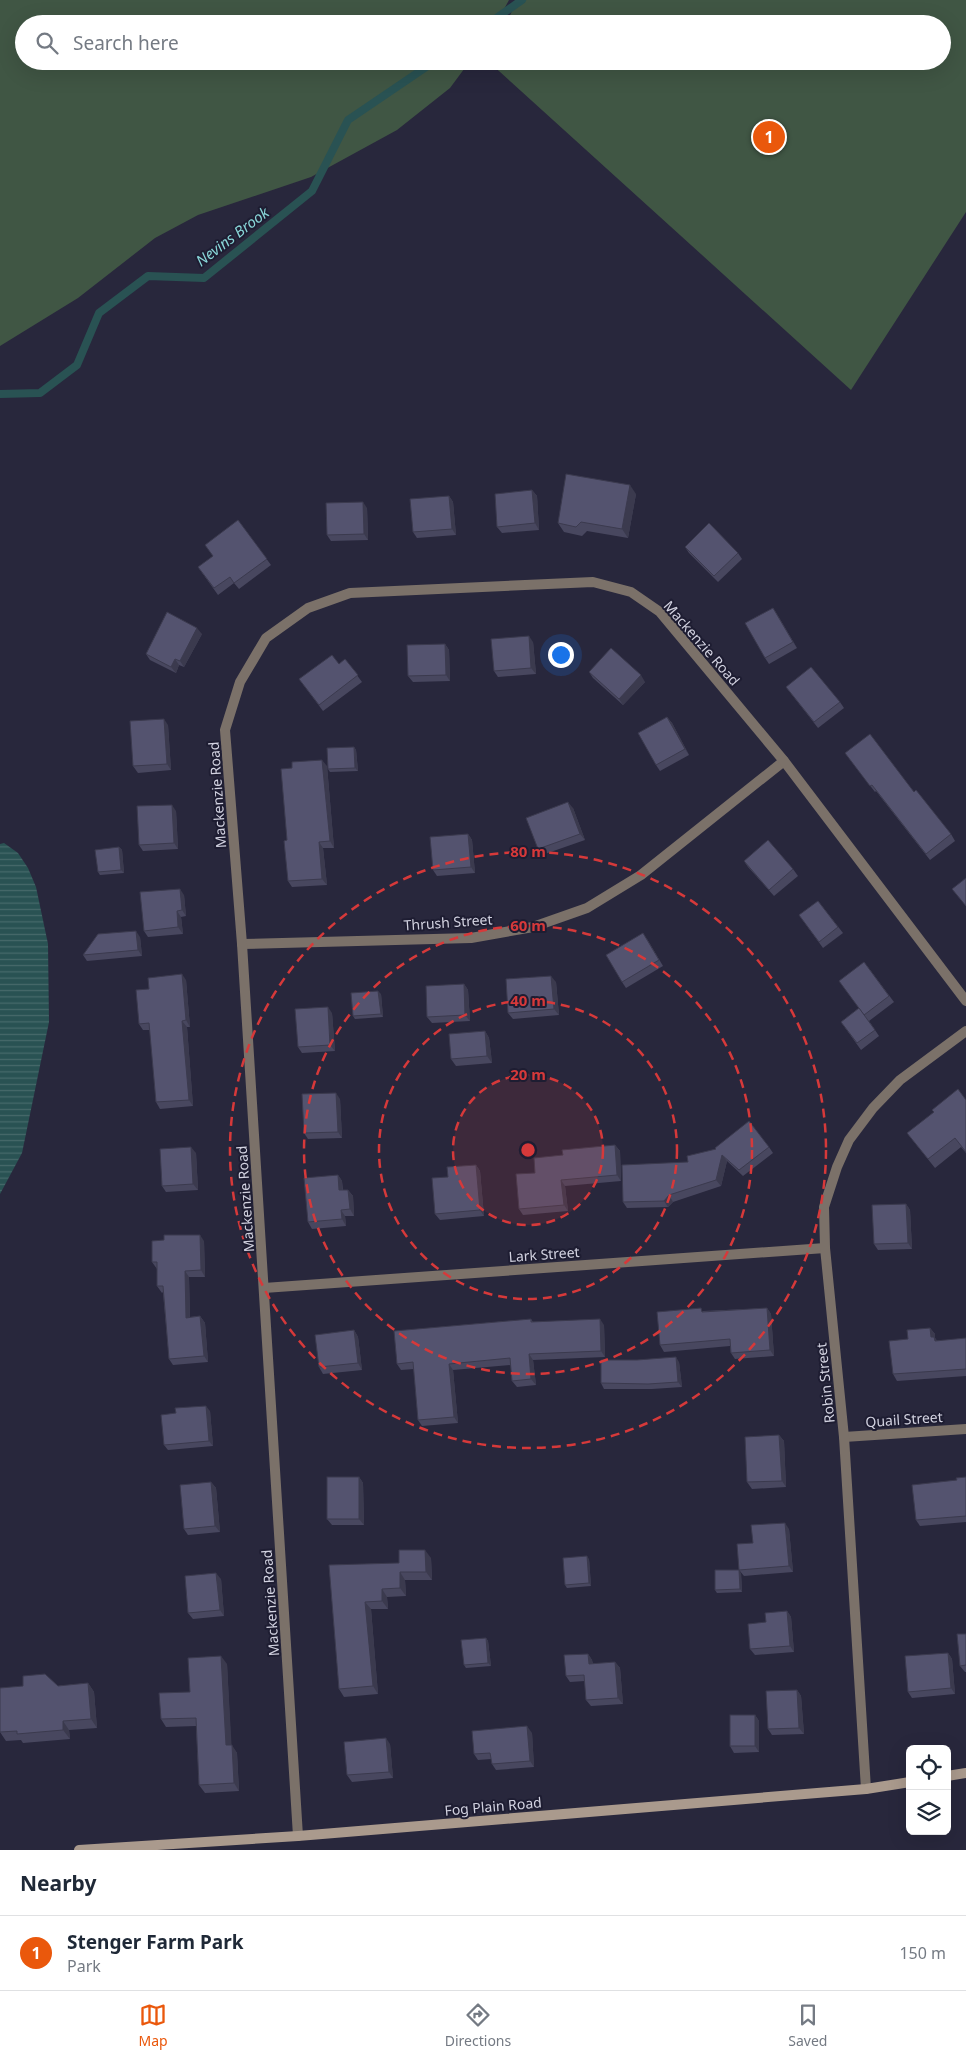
<!DOCTYPE html>
<html lang="en">
<head>
<meta charset="utf-8">
<style>
	:root { --surface:#fff; --page:#f2f2f3; --text:#1f2937; --muted:#747a83; --line:#e0e1e3; --accent:#ea580c }
	body { margin:0; font-family:"Noto Sans",sans-serif; background:var(--page); color:var(--text) }
	.controls { position:absolute; right:15px; bottom:15px; display:grid; overflow:hidden; border-radius:8px; box-shadow:0 5px 20px #0002 }
	.controls button { width:45px; height:45px; display:grid; place-items:center; padding:0; border:0; border-bottom:1px solid var(--line); background:var(--surface); color:var(--text); font:25px sans-serif }
	.you { position:absolute; left:560px; top:654px; width:18px; height:18px; margin:-12px; border:4px solid #fff; border-radius:50%; background:#1a73e8; box-shadow:0 0 0 8px #1a73e833 }
	.badge { display:grid; place-items:center; width:32px; height:32px; border-radius:50%; background:var(--accent); color:#fff; font-size:16px; font-weight:700 }
	.pin { position:absolute; translate:-50% -50%; border:2px solid #fff; box-shadow:0 1px 5px #0006 }
	.list { margin:0; padding:0; list-style:none }
	h2 { display:flex; justify-content:space-between; align-items:center; height:65px; margin:0; padding:0 20px; font-size:21px }
	h2 small { font-size:16px; font-weight:400; color:var(--muted) }
	.list li { display:grid; grid-template-columns:32px 1fr auto; gap:15px; align-items:center; box-sizing:border-box; height:75px; padding:0 20px; border-top:1px solid var(--line) }
	.list b { display:block; font-size:19px; white-space:nowrap }
	.list p { margin:0; font-size:16px; white-space:nowrap; color:var(--muted) }
	.list em { font-size:16px; font-style:normal; color:var(--muted) }
	.icon { flex:none; width:28px; height:28px; fill:none; stroke:currentColor; stroke-width:2; stroke-linecap:round; stroke-linejoin:round }
	.map { position:relative; flex:none; width:966px; height:1850px; overflow:hidden }
	.search { position:absolute; background:var(--surface); box-shadow:0 5px 20px #0002; left:15px; right:15px; top:15px; height:55px; display:flex; align-items:center; gap:12px; box-sizing:border-box; padding:0 18px; border-radius:28px; color:var(--muted); font-size:19px }
	.sheet { height:140px; background:var(--surface) }
	nav { display:flex; justify-content:space-around; align-items:center; box-sizing:border-box; height:70px; border-top:1px solid var(--line); background:var(--surface); font-size:14px; color:var(--muted) }
	nav a { display:grid; justify-items:center; gap:2px }
	nav .on { color:var(--accent) }
	.map>svg:first-child { display:block }
	.park { fill:#405644 }
	.water { fill:url(#water-rules) }
	.lines { fill:none; stroke-linecap:round; stroke-linejoin:round }
	.stream { stroke:#295253; stroke-width:8 }
	.street { stroke:#7b7169; stroke-width:10 }
	.secondary { stroke:#aa9a8d; stroke-width:10 }
	.wall { fill:#48475f }
	.shaded-wall { fill:#3b3a4e }
	.building { fill:#54536f; stroke:#3b3a4e }
	.ring { fill:none; stroke:#d6393a; stroke-width:2.5; stroke-dasharray:9 6 }
	.labels { text-anchor:middle; dominant-baseline:central; stroke-width:4; stroke-linejoin:round; paint-order:stroke }
	.street-label { font-size:14px; fill:#d2d2e0; stroke:#1e1d32 }
	.water-label { font-size:15px; font-style:italic; fill:#89d6d8; stroke:#1e1d32 }
	.centre { fill:#d6393a; stroke:#1e1d32; stroke-width:2.5 }
	.ring-label { font-size:15px; text-anchor:middle; font-weight:bold; fill:#d6393a; stroke:#1e1d32; stroke-width:4; stroke-linejoin:round; paint-order:stroke }
</style>
</head>
<body>
<div class="map">
<svg width="966" height="1850" viewBox="0 0 966 1850">
	<defs>
		<pattern id="water-rules" width="6" height="5" patternUnits="userSpaceOnUse" patternTransform="scale(1.25)"><rect width="6" height="5" fill="#295253"/><path d="M0 2.5h6" fill="none" stroke="#476a6b"/></pattern>
	</defs>
	<rect width="100%" height="100%" fill="#28273c"/>
	<!-- park -->
	<g class="park">
		<path d="M0,0H509L496,24H24V61H470L450,88L397,130L311,177L198,215L155,238L78,298L0,346Z"/>
		<path d="M517,0H966V212L851,390L489,62L942,61V24H506Z"/>
	</g>
	<!-- water -->
	<path class="water" d="M4,843L18,853L28,868L36,887L48,944L49,1022L22,1153L0,1194V844Z"/>
	<g class="lines">
		<!-- stream -->
		<g class="stream">
			<path d="M488,24L522,0"/>
			<path d="M0,394L40,393L77,365L99,313L148,276L204,278L312,191L348,120L435,61"/>
		</g>
		<!-- street -->
		<g class="street">
			<path d="M242,944L471,938L533,927L587,908L641,875L784,761"/>
			<path d="M264,1288L825,1248"/>
			<path d="M844,1437L966,1429"/>
			<path d="M866,1789L844,1437L825,1248L824,1207L837,1167L849,1140L873,1108L900,1080L966,1031"/>
			<path d="M298,1836L242,944L225,730L240,682L266,638L308,608L350,593L593,582L631,592L660,612L784,761L966,1001"/>
		</g>
		<!-- secondary -->
		<g class="secondary">
			<path d="M947,1776L966,1773"/>
			<path d="M79,1850L298,1836L866,1789L910,1782"/>
		</g>
	</g>
	<!-- wall -->
	<g class="wall">
		<path d="M532,490L537,496L539,530L502,533L497,527Z"/>
		<path d="M636,494L628,538L587,531L582,536L564,532L558,523Z"/>
		<path d="M449,496L453,502L456,535L417,538L413,532Z"/>
		<path d="M367,508L368,540L331,541L327,535Z"/>
		<path d="M238,520L271,565L239,589L234,583L218,595L198,567L213,557Z"/>
		<path d="M685,547L738,553L742,559L718,582L689,553Z"/>
		<path d="M773,608L797,648L769,664L765,658Z"/>
		<path d="M202,634L184,667L179,665L176,673L150,660L146,654Z"/>
		<path d="M533,642L536,674L498,677L494,671Z"/>
		<path d="M445,644L449,650L450,681L413,682L408,676Z"/>
		<path d="M345,659L362,682L323,711L299,679L339,664Z"/>
		<path d="M589,672L645,682L623,705L593,678Z"/>
		<path d="M786,687L840,702L844,708L818,728Z"/>
		<path d="M667,717L672,723L689,755L660,771L656,765Z"/>
		<path d="M168,725L171,770L138,773L133,766Z"/>
		<path d="M354,747L356,750L358,771L330,772L328,769Z"/>
		<path d="M845,753L951,834L955,841L930,860L876,791L875,792Z"/>
		<path d="M327,766L334,848H323L327,885L292,887L288,881L287,840Z"/>
		<path d="M573,808L585,840L542,855L538,849Z"/>
		<path d="M176,811L178,849L143,851L139,845Z"/>
		<path d="M468,834L472,840L475,873L437,876L433,870Z"/>
		<path d="M119,847L122,850L124,873L100,875L98,872Z"/>
		<path d="M744,861L793,869L798,876L774,896L748,867Z"/>
		<path d="M184,895L186,916L181,917L183,934L148,937L144,931Z"/>
		<path d="M818,901L843,933L823,948L799,915Z"/>
		<path d="M140,937L142,956L87,961L83,955Z"/>
		<path d="M647,939L663,966L626,988L622,982Z"/>
		<path d="M864,962L894,1002L869,1021L879,1036L861,1050L841,1022L859,1008Z"/>
		<path d="M186,980L190,1027H187L193,1106L160,1109L156,1102L150,1030H143L139,1024L149,989Z"/>
		<path d="M556,982L559,1015L513,1019L508,1013Z"/>
		<path d="M464,984L468,990L470,1021L432,1023L427,1017Z"/>
		<path d="M381,994L383,1017L355,1019L353,1016Z"/>
		<path d="M332,1013L335,1051L302,1053L298,1047Z"/>
		<path d="M485,1031L489,1038L492,1063L456,1066L451,1059Z"/>
		<path d="M340,1099L342,1138L308,1139L304,1133Z"/>
		<path d="M966,1100V1153L961,1147L935,1168L907,1133Z"/>
		<path d="M615,1145L620,1151L621,1181L565,1186L568,1211L523,1215L519,1209L535,1173L563,1155Z"/>
		<path d="M769,1147L773,1153L743,1176L727,1161L721,1186L673,1202L668,1207L627,1208L623,1202L688,1162Z"/>
		<path d="M196,1153L198,1190L166,1192L162,1186Z"/>
		<path d="M476,1165L480,1171L484,1216L440,1220L435,1214L448,1177Z"/>
		<path d="M338,1175L342,1181L343,1190H348L353,1196L354,1216H345L346,1226L312,1229L308,1222Z"/>
		<path d="M906,1204L910,1210L912,1249L878,1250L874,1244Z"/>
		<path d="M204,1241L205,1277H189L190,1317L200,1316L205,1323L208,1362L173,1365L169,1359L163,1292L162,1293L157,1286V1269L152,1262Z"/>
		<path d="M767,1308L771,1314L774,1356L735,1359L731,1353L730,1346L664,1352L660,1345L703,1311Z"/>
		<path d="M531,1319L533,1322L604,1325L605,1357L533,1360L536,1385L517,1387L512,1381L511,1365L453,1370L458,1423L422,1426L418,1420L414,1369L401,1370L397,1364Z"/>
		<path d="M930,1328L935,1334V1338L937,1341L966,1338V1376L897,1381L893,1374L908,1339Z"/>
		<path d="M354,1330L358,1337L362,1370L323,1374L319,1367Z"/>
		<path d="M679,1362L682,1387L652,1389H604L601,1383Z"/>
		<path d="M210,1411L213,1446L168,1450L164,1445Z"/>
		<path d="M779,1435L784,1441L786,1487L752,1489L747,1482Z"/>
		<path d="M359,1477L363,1483L364,1525H332L327,1519Z"/>
		<path d="M966,1477V1522L920,1526L916,1520L957,1480Z"/>
		<path d="M211,1482L216,1488L220,1532L188,1535L184,1529Z"/>
		<path d="M789,1529L793,1572L744,1576L739,1570L753,1543Z"/>
		<path d="M431,1558L432,1580H405L406,1596L387,1597L388,1609H371L378,1694L344,1697L339,1689L329,1565L399,1563Z"/>
		<path d="M589,1559L591,1586L567,1588L565,1585Z"/>
		<path d="M741,1573L742,1592L717,1593L715,1590Z"/>
		<path d="M221,1579L224,1616L193,1619L188,1613Z"/>
		<path d="M787,1611L791,1617L794,1652L755,1655L750,1649L766,1622Z"/>
		<path d="M966,1634V1672H965L960,1666Z"/>
		<path d="M486,1638L488,1641L491,1666L466,1668L464,1665Z"/>
		<path d="M948,1653L952,1659L955,1694L912,1698L908,1692Z"/>
		<path d="M588,1654L592,1660L593,1664L615,1662L620,1668L623,1704L591,1706L586,1700L585,1681L570,1682L566,1676Z"/>
		<path d="M227,1664L231,1745L237,1753L239,1791L205,1793L199,1785L196,1726L166,1727L161,1719L190,1692Z"/>
		<path d="M88,1683L94,1692L97,1728L69,1730L70,1739L23,1743L21,1740L6,1741L0,1732L58,1686Z"/>
		<path d="M797,1690L801,1696L804,1734L772,1735L768,1729Z"/>
		<path d="M755,1715L759,1721V1752L734,1753L730,1746Z"/>
		<path d="M532,1733L534,1767L496,1770L492,1764L491,1759L478,1760L474,1754Z"/>
		<path d="M390,1744L393,1778L352,1782L347,1775Z"/>
	</g>
	<!-- shaded-wall -->
	<g class="shaded-wall">
		<path d="M630,485L636,494L628,538L622,529Z"/>
		<path d="M532,490L537,496L539,530L535,523Z"/>
		<path d="M449,496L453,502L456,535L452,529Z"/>
		<path d="M363,502L367,508L368,540L364,534Z"/>
		<path d="M773,608L777,614L797,648L793,642Z"/>
		<path d="M197,628L202,634L184,667L180,661Z"/>
		<path d="M529,636L533,642L536,674L531,668Z"/>
		<path d="M445,644L449,650L450,681L446,675Z"/>
		<path d="M175,659L179,665L176,673L171,667Z"/>
		<path d="M641,675L645,682L623,705L619,699Z"/>
		<path d="M667,717L672,723L689,755L685,749Z"/>
		<path d="M164,719L168,725L171,770L167,764Z"/>
		<path d="M354,747L356,750L358,771L355,768Z"/>
		<path d="M322,760L327,766L334,848L330,841Z"/>
		<path d="M568,802L573,808L585,840L580,834Z"/>
		<path d="M172,805L176,811L178,849L174,843Z"/>
		<path d="M468,834L472,840L475,873L471,867Z"/>
		<path d="M319,842L323,848L327,885L322,879Z"/>
		<path d="M119,847L122,850L124,873L121,870Z"/>
		<path d="M180,889L184,895L186,916L182,910Z"/>
		<path d="M177,911L181,917L183,934L178,927Z"/>
		<path d="M136,931L140,937L142,956L138,950Z"/>
		<path d="M182,974L186,980L190,1027L186,1020Z"/>
		<path d="M551,976L556,982L559,1015L554,1009Z"/>
		<path d="M464,984L468,990L470,1021L465,1015Z"/>
		<path d="M378,991L381,994L383,1017L381,1014Z"/>
		<path d="M328,1007L332,1013L335,1051L330,1045Z"/>
		<path d="M182,1021L187,1027L193,1106L189,1100Z"/>
		<path d="M485,1031L489,1038L492,1063L487,1056Z"/>
		<path d="M336,1093L340,1099L342,1138L338,1132Z"/>
		<path d="M615,1145L620,1151L621,1181L617,1175Z"/>
		<path d="M191,1147L196,1153L198,1190L193,1184Z"/>
		<path d="M722,1155L727,1161L721,1186L716,1180Z"/>
		<path d="M476,1165L480,1171L484,1216L480,1210Z"/>
		<path d="M338,1175L342,1181L343,1197L339,1190Z"/>
		<path d="M561,1180L565,1186L568,1211L564,1205Z"/>
		<path d="M348,1190L353,1196L354,1216L350,1209Z"/>
		<path d="M669,1195L673,1202L668,1207L664,1201Z"/>
		<path d="M906,1204L910,1210L912,1249L908,1243Z"/>
		<path d="M341,1210L345,1216L346,1226L342,1219Z"/>
		<path d="M200,1235L204,1241L205,1277L201,1270Z"/>
		<path d="M185,1271L189,1277L190,1324L186,1318Z"/>
		<path d="M767,1308L771,1314L774,1356L770,1350Z"/>
		<path d="M200,1316L205,1323L208,1362L204,1356Z"/>
		<path d="M600,1319L604,1325L605,1357L601,1351Z"/>
		<path d="M930,1328L935,1334V1338L939,1343L935,1342L931,1337Z"/>
		<path d="M354,1330L358,1337L362,1370L358,1363Z"/>
		<path d="M529,1354L533,1360L536,1385L531,1379Z"/>
		<path d="M676,1357L679,1362L682,1387L678,1382Z"/>
		<path d="M449,1364L453,1370L458,1423L454,1417Z"/>
		<path d="M206,1406L210,1411L213,1446L209,1441Z"/>
		<path d="M779,1435L784,1441L786,1487L782,1481Z"/>
		<path d="M359,1477L363,1483L364,1525L359,1519Z"/>
		<path d="M211,1482L216,1488L220,1532L215,1526Z"/>
		<path d="M785,1523L789,1529L793,1572L789,1566Z"/>
		<path d="M425,1550L431,1558L432,1580L426,1572Z"/>
		<path d="M587,1556L589,1559L591,1586L589,1583Z"/>
		<path d="M739,1570L741,1573L742,1592L740,1589Z"/>
		<path d="M400,1572L405,1580L406,1596L400,1588Z"/>
		<path d="M216,1573L221,1579L224,1616L220,1610Z"/>
		<path d="M382,1589L387,1597L388,1609L382,1601Z"/>
		<path d="M365,1602L371,1609L378,1694L373,1686Z"/>
		<path d="M787,1611L791,1617L794,1652L790,1646Z"/>
		<path d="M486,1638L488,1641L491,1666L488,1663Z"/>
		<path d="M948,1653L952,1659L955,1694L951,1688Z"/>
		<path d="M588,1654L592,1660L593,1670L589,1664Z"/>
		<path d="M221,1656L227,1664L232,1753L226,1745Z"/>
		<path d="M615,1662L620,1668L623,1704L618,1698Z"/>
		<path d="M88,1683L94,1692L97,1728L91,1719Z"/>
		<path d="M797,1690L801,1696L804,1734L799,1728Z"/>
		<path d="M755,1715L759,1721V1752L755,1746Z"/>
		<path d="M63,1721L69,1730L70,1739L63,1730Z"/>
		<path d="M527,1726L532,1733L534,1767L530,1761Z"/>
		<path d="M386,1738L390,1744L393,1778L389,1772Z"/>
		<path d="M232,1745L237,1753L239,1791L234,1783Z"/>
	</g>
	<!-- building -->
	<g class="building">
		<path d="M566,474L630,485L622,529L581,522L576,527L558,523Z"/>
		<path d="M532,490L535,523L497,527L495,494Z"/>
		<path d="M449,496L452,529L413,532L410,499Z"/>
		<path d="M363,502L364,534L327,535L326,503Z"/>
		<path d="M238,520L267,559L234,583L230,577L214,588L198,567L213,556L205,545Z"/>
		<path d="M709,523L738,553L714,576L685,547Z"/>
		<path d="M773,608L793,642L765,658L745,623Z"/>
		<path d="M167,612L197,628L180,661L175,659L171,667L146,654Z"/>
		<path d="M529,636L531,668L494,671L491,639Z"/>
		<path d="M445,644L446,675L408,676L407,645Z"/>
		<path d="M611,648L641,675L619,699L589,672Z"/>
		<path d="M332,655L339,664L345,659L358,675L319,705L299,679Z"/>
		<path d="M811,667L840,702L814,722L786,687Z"/>
		<path d="M667,717L685,749L656,765L638,733Z"/>
		<path d="M164,719L167,764L133,766L130,721Z"/>
		<path d="M870,734L914,792L916,790L951,834L926,854L872,785L870,786L845,753Z"/>
		<path d="M354,747L355,768L328,769L327,748Z"/>
		<path d="M322,760L330,841L319,842L322,879L288,881L284,841L287,840L281,769L292,768V762Z"/>
		<path d="M568,802L580,834L538,849L526,818Z"/>
		<path d="M172,805L174,843L139,845L137,806Z"/>
		<path d="M468,834L471,867L433,870L430,837Z"/>
		<path d="M768,840L793,869L769,890L744,861Z"/>
		<path d="M119,847L121,870L98,872L95,850Z"/>
		<path d="M966,878V906L952,889Z"/>
		<path d="M180,889L182,910L177,911L178,927L144,931L140,892Z"/>
		<path d="M818,901L838,927L819,942L799,915Z"/>
		<path d="M136,931L138,950L83,955L98,934Z"/>
		<path d="M643,933L659,960L622,982L606,955Z"/>
		<path d="M864,962L889,996L864,1015L839,981Z"/>
		<path d="M182,974L186,1020L182,1021L189,1100L156,1102L149,1023L139,1024L136,990L149,989L148,978Z"/>
		<path d="M551,976L554,1009L508,1013L506,979Z"/>
		<path d="M464,984L465,1015L427,1017L426,986Z"/>
		<path d="M378,991L381,1014L353,1016L351,993Z"/>
		<path d="M328,1007L330,1045L298,1047L295,1009Z"/>
		<path d="M859,1008L875,1030L857,1043L841,1022Z"/>
		<path d="M485,1031L487,1056L451,1059L449,1034Z"/>
		<path d="M958,1089L966,1100V1152L955,1138L928,1159L907,1133L934,1112L932,1110Z"/>
		<path d="M336,1093L338,1132L304,1133L302,1094Z"/>
		<path d="M749,1121L769,1147L739,1170L722,1155L716,1180L669,1195L664,1201L623,1202L622,1165L688,1162L687,1156L716,1149L715,1148Z"/>
		<path d="M615,1145L617,1175L561,1180L564,1205L519,1209L516,1174L535,1173L534,1158L563,1155L562,1150Z"/>
		<path d="M191,1147L193,1184L162,1186L160,1149Z"/>
		<path d="M476,1165L480,1210L435,1214L432,1178L448,1177L447,1167Z"/>
		<path d="M338,1175L339,1190H348L350,1209L341,1210L342,1219L308,1222L304,1178Z"/>
		<path d="M906,1204L908,1243L874,1244L872,1205Z"/>
		<path d="M164,1235H200L201,1270L185,1271L186,1318L200,1316L204,1356L169,1359L163,1286H157V1262H152V1241L164,1240Z"/>
		<path d="M701,1308L702,1312L767,1308L770,1350L731,1353L730,1339L660,1345L657,1312Z"/>
		<path d="M531,1319V1322L600,1319L601,1351L529,1354L531,1379L512,1381L510,1358L449,1364L454,1417L418,1420L413,1362L397,1364L394,1331Z"/>
		<path d="M930,1328L931,1337H934L935,1341L966,1338V1369L893,1374L889,1341L908,1339L907,1330Z"/>
		<path d="M354,1330L358,1363L319,1367L315,1335Z"/>
		<path d="M676,1357L678,1382L648,1384L601,1383V1360H637Z"/>
		<path d="M206,1406L209,1441L164,1445L161,1415L176,1413L175,1408Z"/>
		<path d="M779,1435L782,1481L747,1482L745,1437Z"/>
		<rect x="327" y="1477" width="32" height="42"/>
		<path d="M966,1477V1516L916,1520L912,1485L957,1480L956,1478Z"/>
		<path d="M211,1482L215,1526L184,1529L180,1485Z"/>
		<path d="M785,1523L789,1566L739,1570L737,1544L753,1543L751,1525Z"/>
		<path d="M399,1550H425L426,1572H400V1588L382,1589V1601L365,1602L373,1686L339,1689L329,1565L399,1563Z"/>
		<path d="M587,1556L589,1583L565,1585L563,1558Z"/>
		<path d="M715,1570H739L740,1589L715,1590Z"/>
		<path d="M216,1573L220,1610L188,1613L185,1576Z"/>
		<path d="M787,1611L790,1646L750,1649L748,1624L766,1622L765,1613Z"/>
		<path d="M957,1634H966V1665L960,1666Z"/>
		<path d="M486,1638L488,1663L464,1665L461,1640Z"/>
		<path d="M948,1653L951,1688L908,1692L905,1656Z"/>
		<path d="M588,1654L589,1664L615,1662L618,1698L586,1700L584,1675L566,1676L564,1655Z"/>
		<path d="M221,1656L226,1745H232L234,1783L199,1785L196,1718L161,1719L159,1693L190,1692L188,1658Z"/>
		<path d="M45,1674L58,1686L88,1683L91,1719L63,1721V1730L17,1734V1731L0,1732V1688L23,1686V1676Z"/>
		<path d="M797,1690L799,1728L768,1729L766,1691Z"/>
		<rect x="730" y="1715" width="25" height="31"/>
		<path d="M527,1726L530,1761L492,1764L490,1753L474,1754L472,1731Z"/>
		<path d="M386,1738L389,1772L347,1775L344,1742Z"/>
	</g>
	<!-- distance rings -->
	<circle cx="528" cy="1150" r="75" fill="#d6393a" fill-opacity=".12"/>
	<g class="ring">
		<circle cx="528" cy="1150" r="75"/>
		<circle cx="528" cy="1150" r="149"/>
		<circle cx="528" cy="1150" r="224"/>
		<circle cx="528" cy="1150" r="298"/>
	</g>
	<g class="labels">
		<!-- street labels -->
		<g class="street-label">
			<text transform="translate(702 643) rotate(49)">Mackenzie Road</text>
			<text transform="translate(217 795) rotate(-94)">Mackenzie Road</text>
			<text transform="translate(448 922) rotate(-4)">Thrush Street</text>
			<text transform="translate(245 1199) rotate(-94)">Mackenzie Road</text>
			<text transform="translate(544 1254) rotate(-4)">Lark Street</text>
			<text transform="translate(825 1383) rotate(-96)">Robin Street</text>
			<text transform="translate(904 1419) rotate(-4)">Quail Street</text>
			<text transform="translate(270 1603) rotate(-94)">Mackenzie Road</text>
			<text transform="translate(493 1806) rotate(-5)">Fog Plain Road</text>
		</g>
		<!-- water labels -->
		<g class="water-label">
			<text transform="translate(232 236) rotate(-37)">Nevins Brook</text>
		</g>
	</g>
	<circle cx="528" cy="1150" r="8" class="centre"/>
	<g class="ring-label">
		<text x="528" y="857">80 m</text>
		<text x="528" y="931">60 m</text>
		<text x="528" y="1006">40 m</text>
		<text x="528" y="1080">20 m</text>
	</g>
</svg>
<div class="controls">
<button><svg class="icon" aria-label="locate" viewBox="0 0 24 24"><circle cx="12" cy="12" r="6"/><path d="M12 2v4M12 18v4M2 12h4M18 12h4"/></svg></button>
<button><svg class="icon" aria-label="layers" viewBox="0 0 24 24"><path d="M12 4l9 5-9 5-9-5zM3 14l9 5 9-5"/></svg></button>
</div>
<div class="you"></div>
<div class="pin badge" style="left:769px;top:137px">1</div>
<div class="search"><svg class="icon" aria-label="search" viewBox="0 0 24 24"><circle cx="10" cy="10" r="6"/><path d="M15 15l6 6"/></svg>Search here</div>
</div>
<section class="sheet">
<h2>Nearby<small></small></h2>
<ul class="list">
<li><span class="badge">1</span><div><b>Stenger Farm Park</b><p>Park</p></div><em>150 m</em></li>
</ul>
</section>
<nav>
<a class="on"><svg class="icon" aria-label="map" viewBox="0 0 24 24"><path d="M3 6l6-2 6 2 6-2v14l-6 2-6-2-6 2zM9 4v14M15 6v14"/></svg>Map</a>
<a><svg class="icon" aria-label="directions" viewBox="0 0 24 24"><path d="M12 3l9 9-9 9-9-9zM9 14v-3h6M13 9l2 2-2 2"/></svg>Directions</a>
<a><svg class="icon" aria-label="saved" viewBox="0 0 24 24"><path d="M7 4h10v16l-5-4-5 4z"/></svg>Saved</a>
</nav>
</body>
</html>
